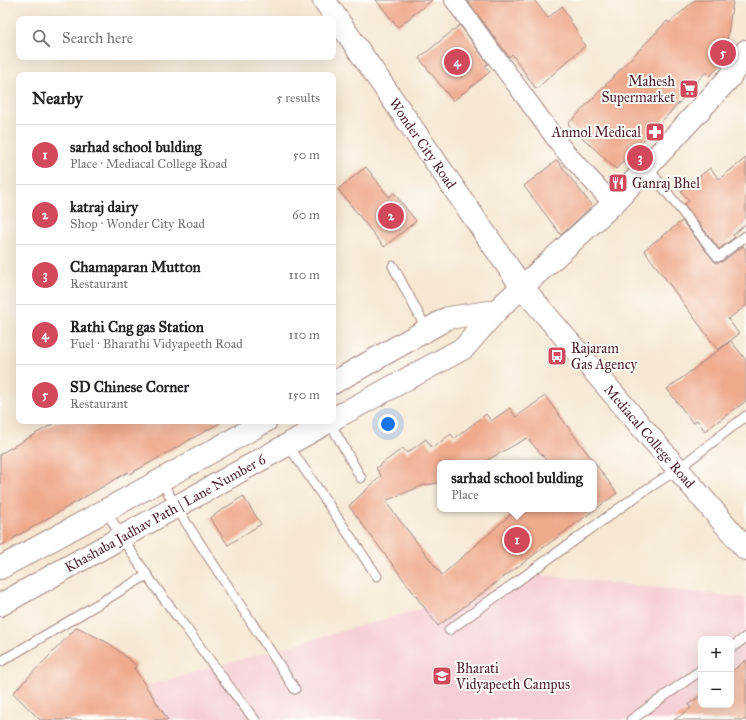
<!DOCTYPE html>
<html lang="en">
<head>
<meta charset="utf-8">
<style>
	:root { --surface:#fff; --page:#f6f6f6; --text:#202124; --muted:#757577; --line:#e0e0e0; --accent:#d1495b }
	body { margin:0; font-family:"IM FELL Great Primer",serif; background:var(--page); color:var(--text) }
	.controls { position:absolute; right:12px; bottom:12px; display:grid; overflow:hidden; border-radius:8px; box-shadow:0 4px 16px #0002 }
	.controls button { width:36px; height:36px; display:grid; place-items:center; padding:0; border:0; border-bottom:1px solid var(--line); background:var(--surface); color:var(--text); font:20px sans-serif }
	.you { position:absolute; left:388px; top:424px; width:14px; height:14px; margin:-10px; border:3px solid #fff; border-radius:50%; background:#1a73e8; box-shadow:0 0 0 6px #1a73e833 }
	.badge { display:grid; place-items:center; width:26px; height:26px; border-radius:50%; background:var(--accent); color:#fff; font-size:13px; font-weight:700 }
	.pin { position:absolute; translate:-50% -50%; border:2px solid #fff; box-shadow:0 1px 4px #0006 }
	.popup { position:absolute; left:437px; top:460px; width:160px; height:52px; box-sizing:border-box; display:grid; place-content:center; border-radius:8px; background:var(--surface); filter:drop-shadow(0 1px 3px #0005); font-size:13px; white-space:nowrap; color:var(--muted) }
	.popup b { font-size:15px; color:var(--text) }
	.popup::after { content:''; position:absolute; left:50%; top:100%; margin-left:-8px; border:8px solid transparent; border-top-color:var(--surface) }
	.list { margin:0; padding:0; list-style:none }
	h2 { display:flex; justify-content:space-between; align-items:center; height:52px; margin:0; padding:0 16px; font-size:17px }
	h2 small { font-size:13px; font-weight:400; color:var(--muted) }
	.list li { display:grid; grid-template-columns:26px 1fr auto; gap:12px; align-items:center; box-sizing:border-box; height:60px; padding:0 16px; border-top:1px solid var(--line) }
	.list b { display:block; font-size:15px; white-space:nowrap }
	.list p { margin:0; font-size:13px; white-space:nowrap; color:var(--muted) }
	.list em { font-size:13px; font-style:normal; color:var(--muted) }
	.icon { flex:none; width:22px; height:22px; fill:none; stroke:currentColor; stroke-width:2; stroke-linecap:round; stroke-linejoin:round }
	.map { position:relative; flex:none; width:746px; height:720px; overflow:hidden }
	.search { position:absolute; background:var(--surface); box-shadow:0 4px 16px #0002; left:16px; top:16px; width:320px; height:44px; display:flex; align-items:center; gap:10px; box-sizing:border-box; padding:0 14px; border-radius:8px; color:var(--muted); font-size:15px }
	.panel { position:absolute; background:var(--surface); box-shadow:0 4px 16px #0002; left:16px; top:72px; width:320px; height:352px; border-radius:8px }
	.map>svg:first-child { display:block }
	.built { fill:#f6cfd6; fill-rule:evenodd }
	.building { fill:#efa98b; fill-rule:evenodd }
	.lines { fill:none; stroke-linecap:round; stroke-linejoin:round }
	.service-casing { stroke:#a0847f; stroke-width:11 }
	.minor-casing { stroke:#a0847f; stroke-width:20 }
	.tertiary-casing { stroke:#a0847f; stroke-width:24 }
	.service { stroke:#fff; stroke-width:9 }
	.minor { stroke:#fff; stroke-width:18 }
	.tertiary { stroke:#fff; stroke-width:22 }
	.labels { text-anchor:middle; dominant-baseline:central; stroke-width:4; stroke-linejoin:round; paint-order:stroke }
	.poi-label { font-size:14px; fill:#4a1f2b; stroke:#fdfcf7; text-anchor:start }
	.street-label { font-size:14px; fill:#4a1f2b; stroke:#fdfcf7 }
</style>
</head>
<body>
<div class="map">
<svg width="746" height="720" viewBox="0 0 746 720">
	<rect width="100%" height="100%" fill="#fdfcf7"/>
	<filter id="ink" filterUnits="userSpaceOnUse"><feTurbulence type="fractalNoise" baseFrequency=".025" numOctaves="2"/><feDisplacementMap in="SourceGraphic" scale="8" xChannelSelector="R" yChannelSelector="G"/><feConvolveMatrix kernelMatrix="1 2 1 2 8 2 1 2 1" color-interpolation-filters="sRGB"/></filter>
	<filter id="wash" filterUnits="userSpaceOnUse"><feTurbulence type="fractalNoise" baseFrequency=".012" numOctaves="4" result="noise"/><feDisplacementMap in="SourceGraphic" scale="16" xChannelSelector="R" yChannelSelector="G"/><feGaussianBlur stdDeviation="0.9" result="paint"/><feColorMatrix in="noise" values="0 0 0 0 0 0 0 0 0 0 0 0 0 0 0 0 0 1.4 0 .05"/><feComposite in="paint" operator="in"/></filter>
	<g filter="url(#wash)">
		<rect width="100%" height="100%" fill="#f6e8d3"/>
		<!-- built -->
		<path class="built" d="M542,575L746,598V720H24ZM701,639H731V705H701Z"/>
		<g id="blocks">
			<!-- building -->
			<g class="building">
				<path d="M376,0H432L398,27Z"/>
				<path d="M467,0H534L548,18L562,6L585,46L536,89L512,54L509,57Z"/>
				<path d="M695,0H733L724,61L710,76L706,72L681,98L683,99L616,169L568,124L667,21L669,23Z"/>
				<path d="M460,25L488,64L485,66L490,72L453,101L419,58Z"/>
				<path d="M746,158V224L733,235L735,237L719,249L684,204L689,201L681,191L710,168L719,179Z"/>
				<path d="M557,160L592,206L561,235L524,186Z"/>
				<path d="M366,167L389,197L394,193L416,221L384,247L338,189Z"/>
				<path d="M682,221L715,262H722L743,246L746,250V306L728,319L739,334L718,350L644,250Z"/>
				<path d="M731,341L746,360V401L705,431L697,420L693,423L667,389Z"/>
				<path d="M545,396L617,493L438,626L349,506L381,476L376,468L403,448L407,453L426,439L432,448L451,434L454,439L486,414L491,421L510,408L516,417ZM527,438L549,463H594V509H517L442,575L385,501L424,485L440,483V463H482Z"/>
				<path d="M58,421H223L130,474L128,472L0,546V454Z"/>
				<path d="M243,496L261,524L228,545L210,518Z"/>
				<path d="M77,627L110,644L137,666L134,668L168,720H40L13,693Z"/>
				<path d="M746,660V720H674L691,708L688,705L701,695V705H731V672Z"/>
			</g>
		</g>
	</g>
	<g filter="url(#ink)">
		<use href="#blocks" fill-opacity="0" stroke="#a0847f" stroke-width="1"/>
		<g class="lines">
			<defs>
				<g id="service">
					<path d="M647,167L718,257L746,236"/>
					<path d="M393,266L427,330"/>
					<path d="M329,421L361,478"/>
					<path d="M288,445L377,576"/>
					<path d="M161,480L176,507L295,689"/>
					<path d="M106,510C129,552 157,590 186,628C209,659 231,690 255,720"/>
					<path d="M449,630L638,495L678,469L746,416"/>
					<path d="M731,648L746,637"/>
					<path d="M0,662L147,575"/>
					<path d="M631,720L701,670"/>
				</g>
				<path id="minor" d="M454,0L563,149L613,204"/>
				<g id="tertiary">
					<path id="s1" d="M324,0L522,287L746,549"/>
					<path d="M333,383L448,318L496,311"/>
					<path d="M333,419L464,348L496,311L613,204L730,77L746,51"/>
					<path d="M0,568L161,480L266,421"/>
					<path id="s2" d="M0,605L330,421"/>
				</g>
			</defs>
			<!-- service casing -->
			<use href="#service" class="service-casing"/>
			<!-- minor casing -->
			<use href="#minor" class="minor-casing"/>
			<!-- tertiary casing -->
			<use href="#tertiary" class="tertiary-casing"/>
			<!-- service -->
			<use href="#service" class="service"/>
			<!-- minor -->
			<use href="#minor" class="minor"/>
			<!-- tertiary -->
			<use href="#tertiary" class="tertiary"/>
		</g>
	</g>
	<!-- icons -->
	<defs>
		<symbol id="supermarket-square" viewBox="-11 -11 22 22"><rect x="-9" y="-9" width="18" height="18" rx="4" fill="#d1495b" stroke="#fdfcf7"/><path d="M-6-5.5h2.5l.6 2H6L4.5 2H-2.5L-4.4-4H-6ZM-1.5 3.2a1.3 1.3 0 1 0 .1 0ZM3 3.2a1.3 1.3 0 1 0 .1 0Z" fill="#fff"/></symbol>
		<symbol id="pharmacy-square" viewBox="-11 -11 22 22"><rect x="-9" y="-9" width="18" height="18" rx="4" fill="#d1495b" stroke="#fdfcf7"/><path d="M-2-6h4v4h4v4h-4v4h-4v-4h-4v-4h4Z" fill="#fff"/></symbol>
		<symbol id="restaurant-square" viewBox="-11 -11 22 22"><rect x="-9" y="-9" width="18" height="18" rx="4" fill="#d1495b" stroke="#fdfcf7"/><path d="M-5-6h1v4h1v-4h1v4h1v-4h1v5L-1.5 .5V6h-2V.5L-5-1ZM5-6V6H3V1.5H1.5Q1.5-4 5-6Z" fill="#fff"/></symbol>
		<symbol id="bus-square" viewBox="-11 -11 22 22"><rect x="-9" y="-9" width="18" height="18" rx="4" fill="#d1495b" stroke="#fdfcf7"/><path d="M-5-6H5V4H4V6H2V4H-2V6H-4V4H-5ZM-3.5-4V0h7V-4ZM-3.5 1.2v1.5H-2V1.2ZM2 1.2v1.5H3.5V1.2Z" fill="#fff"/></symbol>
		<symbol id="university-square" viewBox="-11 -11 22 22"><rect x="-9" y="-9" width="18" height="18" rx="4" fill="#d1495b" stroke="#fdfcf7"/><path d="M0-5L7-2L0 1L-7-2ZM-4 1L0 2.5L4 1V4Q0 6-4 4Z" fill="#fff"/></symbol>
	</defs>
	<g fill-rule="evenodd">
		<use href="#supermarket-square" x="678" y="78" width="22" height="22"/>
		<use href="#pharmacy-square" x="644" y="121" width="22" height="22"/>
		<use href="#restaurant-square" x="607" y="172" width="22" height="22"/>
		<use href="#bus-square" x="546" y="345" width="22" height="22"/>
		<use href="#university-square" x="431" y="665" width="22" height="22"/>
	</g>
	<g class="labels">
		<!-- poi labels -->
		<g class="poi-label">
			<text x="675" y="81" text-anchor="end">Mahesh<tspan x="675" dy="16">Supermarket</tspan></text>
			<text x="641" y="132" text-anchor="end">Anmol Medical</text>
			<text x="632" y="183">Ganraj Bhel</text>
			<text x="571" y="348">Rajaram<tspan x="571" dy="16">Gas Agency</tspan></text>
			<text x="456" y="668">Bharati<tspan x="456" dy="16">Vidyapeeth Campus</tspan></text>
		</g>
		<!-- street labels -->
		<g class="street-label">
			<text stroke="none"><textPath href="#s1" startOffset="174">Wonder City Road</textPath></text>
			<text stroke="none"><textPath href="#s1" startOffset="545">Mediacal College Road</textPath></text>
			<text stroke="none"><textPath href="#s2" startOffset="189">Khashaba Jadhav Path | Lane Number 6</textPath></text>
		</g>
	</g>
</svg>
<div class="controls">
<button>+</button>
<button>−</button>
</div>
<div class="you"></div>
<div class="pin badge" style="left:517px;top:540px">1</div>
<div class="popup"><b>sarhad school bulding</b>Place</div>
<div class="pin badge" style="left:391px;top:216px">2</div>
<div class="pin badge" style="left:640px;top:158px">3</div>
<div class="pin badge" style="left:457px;top:62px">4</div>
<div class="pin badge" style="left:723px;top:53px">5</div>
<div class="search"><svg class="icon" aria-label="search" viewBox="0 0 24 24"><circle cx="10" cy="10" r="6"/><path d="M15 15l6 6"/></svg>Search here</div>
<section class="panel">
<h2>Nearby<small>5 results</small></h2>
<ul class="list">
<li><span class="badge">1</span><div><b>sarhad school bulding</b><p>Place · Mediacal College Road</p></div><em>50 m</em></li>
<li><span class="badge">2</span><div><b>katraj dairy</b><p>Shop · Wonder City Road</p></div><em>60 m</em></li>
<li><span class="badge">3</span><div><b>Chamaparan Mutton</b><p>Restaurant</p></div><em>110 m</em></li>
<li><span class="badge">4</span><div><b>Rathi Cng gas Station</b><p>Fuel · Bharathi Vidyapeeth Road</p></div><em>110 m</em></li>
<li><span class="badge">5</span><div><b>SD Chinese Corner</b><p>Restaurant</p></div><em>150 m</em></li>
</ul>
</section>
</div>
</body>
</html>
